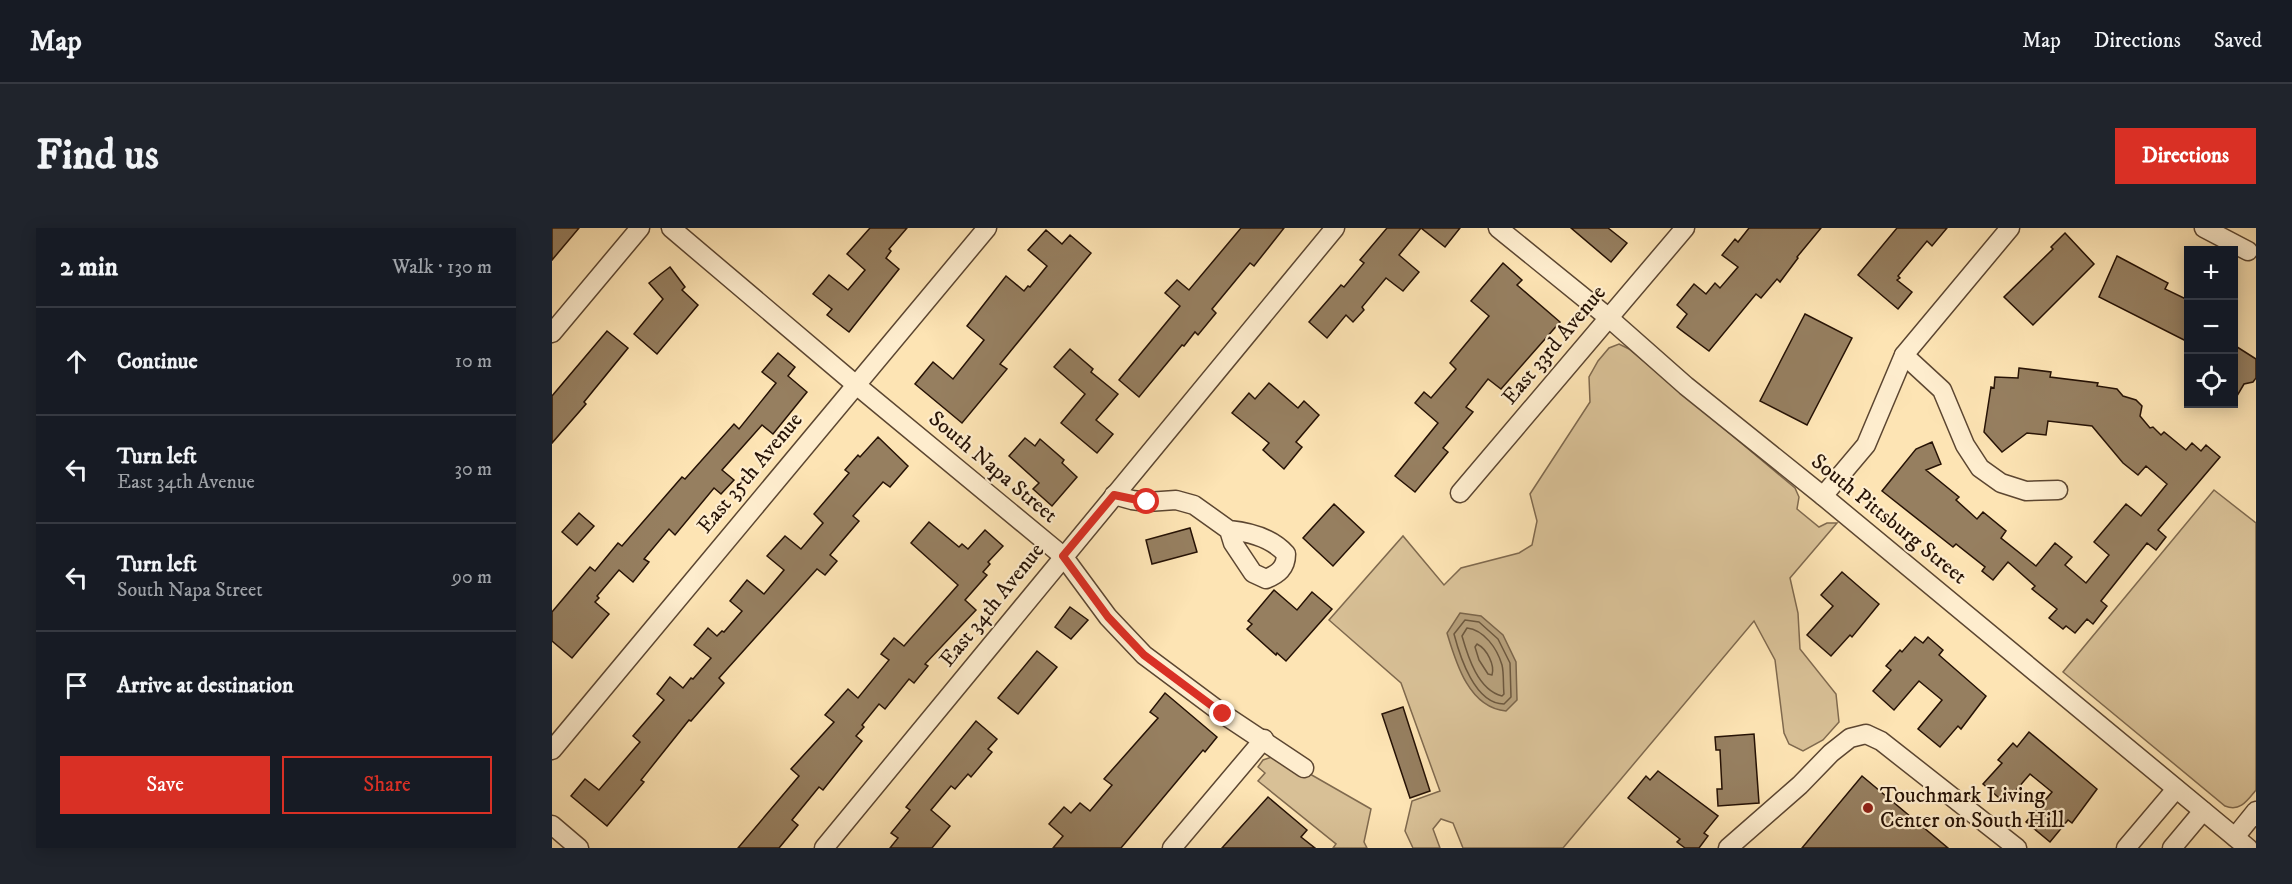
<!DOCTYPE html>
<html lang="en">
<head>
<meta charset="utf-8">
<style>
	:root { --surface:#171b24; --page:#20242c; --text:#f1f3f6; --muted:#9ea1a6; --line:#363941; --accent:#d93025 }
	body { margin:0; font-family:"IM FELL DW Pica",serif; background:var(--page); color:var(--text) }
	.controls { position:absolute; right:18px; top:18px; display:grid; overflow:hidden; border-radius:0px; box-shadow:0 3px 15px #0003 }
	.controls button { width:54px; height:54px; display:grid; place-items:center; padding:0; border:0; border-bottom:2px solid var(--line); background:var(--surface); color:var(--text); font:30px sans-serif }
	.stop { position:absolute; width:18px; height:18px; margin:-14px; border:4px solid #d93025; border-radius:50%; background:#fff }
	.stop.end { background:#d93025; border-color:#fff; box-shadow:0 2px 6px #0008 }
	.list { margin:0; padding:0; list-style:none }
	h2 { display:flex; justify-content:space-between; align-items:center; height:78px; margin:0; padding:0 24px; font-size:26px }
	h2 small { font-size:20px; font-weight:400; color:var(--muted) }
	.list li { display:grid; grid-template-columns:39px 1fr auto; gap:18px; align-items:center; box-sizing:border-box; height:108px; padding:0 24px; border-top:2px solid var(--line) }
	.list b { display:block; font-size:22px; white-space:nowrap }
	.list p { margin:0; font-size:20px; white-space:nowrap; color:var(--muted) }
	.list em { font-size:20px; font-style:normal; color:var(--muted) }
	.actions { display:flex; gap:12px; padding:18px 24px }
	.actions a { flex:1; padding:14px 0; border:2px solid var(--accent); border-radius:0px; text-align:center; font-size:21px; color:var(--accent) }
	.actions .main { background:var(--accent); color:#fff }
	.icon { flex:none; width:33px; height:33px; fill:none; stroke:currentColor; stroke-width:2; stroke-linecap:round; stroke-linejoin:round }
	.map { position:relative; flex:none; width:1704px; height:620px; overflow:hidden; border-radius:0px }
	header { display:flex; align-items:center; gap:36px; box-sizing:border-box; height:84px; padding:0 30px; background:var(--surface); border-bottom:2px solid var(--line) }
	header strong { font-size:28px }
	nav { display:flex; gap:33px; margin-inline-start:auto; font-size:21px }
	.intro { display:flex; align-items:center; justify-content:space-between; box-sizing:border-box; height:144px; padding:0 36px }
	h1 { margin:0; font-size:42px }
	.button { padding:15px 27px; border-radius:0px; background:var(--accent); color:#fff; font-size:21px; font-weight:700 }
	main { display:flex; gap:36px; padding:0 36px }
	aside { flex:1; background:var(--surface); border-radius:0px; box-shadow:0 3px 15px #0003 }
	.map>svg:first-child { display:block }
	.green { fill:#d8c096; stroke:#7f694e; stroke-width:1.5 }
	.water { fill:#b49d78; stroke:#7b654a; stroke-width:1.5 }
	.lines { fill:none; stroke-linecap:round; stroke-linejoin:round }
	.shore { stroke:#6d583e; stroke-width:1.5 }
	.building { fill:#967f60; stroke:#261205; stroke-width:1.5 }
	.minor-casing { stroke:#5c4631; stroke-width:21 }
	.minor { stroke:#feedce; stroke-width:18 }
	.route { stroke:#d93025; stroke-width:8 }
	.poi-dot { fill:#8f2418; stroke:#feedce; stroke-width:2 }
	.labels { text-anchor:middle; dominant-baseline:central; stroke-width:4.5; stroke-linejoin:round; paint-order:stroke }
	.street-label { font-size:22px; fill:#261205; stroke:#feedce }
	.poi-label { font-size:22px; fill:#261205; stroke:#feedce; text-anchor:start }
</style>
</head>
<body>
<header>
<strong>Map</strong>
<nav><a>Map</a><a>Directions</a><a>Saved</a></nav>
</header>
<div class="intro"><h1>Find us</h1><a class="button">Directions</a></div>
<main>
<aside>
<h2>2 min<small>Walk · 130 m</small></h2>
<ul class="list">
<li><svg class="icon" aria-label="ahead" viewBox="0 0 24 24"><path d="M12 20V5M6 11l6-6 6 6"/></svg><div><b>Continue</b></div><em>10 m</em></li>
<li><svg class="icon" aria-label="left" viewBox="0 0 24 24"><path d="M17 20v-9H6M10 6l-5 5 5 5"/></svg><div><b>Turn left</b><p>East 34th Avenue</p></div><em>30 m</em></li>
<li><svg class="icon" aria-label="left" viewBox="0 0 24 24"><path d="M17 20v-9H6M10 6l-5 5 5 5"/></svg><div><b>Turn left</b><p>South Napa Street</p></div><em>90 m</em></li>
<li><svg class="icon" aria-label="arrive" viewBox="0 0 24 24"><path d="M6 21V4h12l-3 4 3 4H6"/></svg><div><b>Arrive at destination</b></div></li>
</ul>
<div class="actions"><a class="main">Save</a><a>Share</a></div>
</aside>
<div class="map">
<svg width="1704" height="620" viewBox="0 0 1704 620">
	<rect width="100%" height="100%" fill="#fde4b4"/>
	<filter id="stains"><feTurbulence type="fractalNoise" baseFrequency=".00333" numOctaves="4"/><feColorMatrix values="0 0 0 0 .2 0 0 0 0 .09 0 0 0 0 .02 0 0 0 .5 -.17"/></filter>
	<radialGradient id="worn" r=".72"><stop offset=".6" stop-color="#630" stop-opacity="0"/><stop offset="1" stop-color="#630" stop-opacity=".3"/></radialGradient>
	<!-- green -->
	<g class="green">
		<path d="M1067,116L1077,121L1243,260L1247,269L1245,281L1267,299L1275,295H1285L1238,350L1246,385L1248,421L1284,466L1287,494L1271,512L1251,523L1237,516L1232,505L1223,432L1202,393L1011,620H911L901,595L889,591L881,601L888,620H861L853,603L860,573L888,563L849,455L777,392L851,308L892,357L909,340L967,325L980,317L985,293L978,266L1038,174L1037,149L1046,133L1057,120Z"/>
		<path d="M1662,262L1704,295V562C1695,573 1688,584 1673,578L1511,444Z"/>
		<path d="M720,529L758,546L819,581L812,614L815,620H781L784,616L706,553L713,545L706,539L711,532Z"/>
	</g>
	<!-- water -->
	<path class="water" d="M908,385L929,388L951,407L964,434L965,472L954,483C917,480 904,435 895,405Z"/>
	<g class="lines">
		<!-- shore -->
		<g class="shore">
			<path d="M913,392L927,394L946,411L958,435L959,469L952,476C923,476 908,429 902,406Z"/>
			<path d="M915,400C932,402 945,420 950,437C952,445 951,457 952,466L950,468C926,462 916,429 910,408Z"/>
			<path d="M925,416C935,421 943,437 940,447L936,446L927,432L923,419Z"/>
		</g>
	</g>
	<!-- building -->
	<g class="building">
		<path d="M0,0H27L0,32Z"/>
		<path d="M318,0H355L337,21L339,23L334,30L347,41L297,104L275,87L280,81L261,66L277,47L296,62L313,42L295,26Z"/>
		<path d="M689,0H732L702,38L698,35L660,81L664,85L646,107L643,104L632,118L630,117L587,169L567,152L628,78L613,65L625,52L637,62Z"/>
		<path d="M835,0H869L847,27L867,44L851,63L834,50L810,79L812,82L801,94L794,87L775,110L757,94L789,57L792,59L812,35L808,32Z"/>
		<path d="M869,0H908L893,19Z"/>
		<path d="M1019,0H1056L1075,15L1059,34Z"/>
		<path d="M1197,0H1269L1245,29L1246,30L1228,54L1225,51L1209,70L1204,66L1157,123L1125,99L1135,86L1125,77L1142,56L1154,66L1163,55L1168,60L1186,39L1170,27L1183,11L1186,14Z"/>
		<path d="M1345,0H1395L1380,18L1375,13L1346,48L1348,50L1345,52L1360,64L1346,81L1306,47Z"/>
		<path d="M494,2L510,16L518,7L539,25L448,136L455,141L410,195L363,156L381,134L401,151L432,112L415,98L454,48L472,63L476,58L478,59L495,38L476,22Z"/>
		<path d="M1513,5L1542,36L1481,97L1452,69L1501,21L1499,19Z"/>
		<path d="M1565,28L1616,55L1613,61L1636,72V114L1547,69Z"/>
		<path d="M951,35L970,52L965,57L1008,94L949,161L936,151L914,179L921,184L891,220L896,224L863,264L843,248L886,195L863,175L872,164L879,170L904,141L898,135L937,88L919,73Z"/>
		<path d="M118,39L133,59L130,62L146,77L105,126L82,106L111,71L97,55Z"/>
		<path d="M1253,86L1300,110L1255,197L1208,173Z"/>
		<path d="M55,103L76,120L32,174L34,176L0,215V168Z"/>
		<path d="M1682,117L1704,131V150L1701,154L1692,156L1682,173Z"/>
		<path d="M518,121L541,141L539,144L566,166L544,192L561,206L545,225L509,195L533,166L502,139Z"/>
		<path d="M226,125L243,139L236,148L255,164L221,206L210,197L170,242L182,252L169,266L162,260L123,307L117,301L92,331L97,334L81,354L67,342L45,368L47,370L43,374L57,386L20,430L0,413V384L38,339L43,343L66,315L70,318L130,249L133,251L182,196L187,201L224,155L210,144Z"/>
		<path d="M1467,140L1499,144L1498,149L1546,155L1545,158L1565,161L1571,168L1584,172L1590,178L1588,188L1598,200L1601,199L1609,207L1612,204L1634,222L1640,215L1649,223L1654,217L1668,229L1606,302L1614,309L1604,322L1595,315L1549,373L1555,378L1541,396L1535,391L1523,405L1514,398L1511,401L1497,390L1505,381L1480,361L1483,358L1456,334L1441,352L1430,343L1433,339L1404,316L1401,319L1330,263L1364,221L1380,214L1389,236L1374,242L1407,269L1404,272L1425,291L1431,284L1454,303L1449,310L1484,338L1503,315L1520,329L1513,337L1534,355L1557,327L1542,314L1574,276L1589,288L1615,256L1594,238L1586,247L1571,235L1540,198L1496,193L1494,207L1475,205L1450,224L1432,204L1439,159L1442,160L1443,149L1466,150Z"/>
		<path d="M717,155L746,180L752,173L767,187L744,214L750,219L732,241L711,222L717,215L680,185L697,165L703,171Z"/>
		<path d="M326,209L356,238L338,259L331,254L301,288L307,293L278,327L285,333L273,347L265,341L167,450L172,455L139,493L137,492L89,552L92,554L55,598L19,568L33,551L47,562L88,514L81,508L112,472L105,466L118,449L131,460L139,450L141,451L159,430L142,417L156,400L165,408L170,403L172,404L190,383L178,373L195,352L212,366L232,342L215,328L233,308L249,321L271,295L262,286L297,245L293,242L306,227L308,229Z"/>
		<path d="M473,210L483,218L488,211L512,232L510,235L525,249L500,278L481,261L487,255L457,228Z"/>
		<path d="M782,276L812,304L781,338L751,310Z"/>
		<path d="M27,285L42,298L25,317L10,304Z"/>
		<path d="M377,294L407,319L410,316L416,321L433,302L451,318L436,334L438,336L431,344L435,347L413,372L424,382L373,436L376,438L362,455L357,451L333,481L327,476L310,497L312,499L304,508L310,513L271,562L267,559L240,592L246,597L227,620H186L247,548L239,541L282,494L273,487L296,461L306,470L337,432L329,426L342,410L352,418L406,357L359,315Z"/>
		<path d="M638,300L645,324L600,336L594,312Z"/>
		<path d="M1290,344L1327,376L1300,409L1298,407L1279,428L1255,407L1281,378L1269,367Z"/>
		<path d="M722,362L745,382L760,364L780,381L734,433L725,425L724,427L695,401L700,396L696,393Z"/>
		<path d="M518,379L536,392L519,411L503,399Z"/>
		<path d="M1363,409L1371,415L1376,409L1391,422L1387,427L1434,468L1409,501L1406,498L1388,519L1366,501L1390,472L1367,453L1342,482L1321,463L1339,442L1334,438L1348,422L1350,424Z"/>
		<path d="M485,423L505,439L466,486L446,470Z"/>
		<path d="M613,465L665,509L653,524L651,522L569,620H501L511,608L497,596L512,579L519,585L528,575L538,583L560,557L552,551L606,490L598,484Z"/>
		<path d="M851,479L878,563L858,570L830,486Z"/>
		<path d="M424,493L445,511L436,521L440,524L419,549L416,546L403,561L399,558L379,582L398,598L380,620H338L346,610L339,605L358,582L354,579Z"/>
		<path d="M1477,504L1545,561L1520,595L1516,592L1498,614L1474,594L1500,564L1478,546L1453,575L1431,556L1450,535L1446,532L1461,515L1465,519Z"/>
		<path d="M1202,506L1207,575L1166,578L1165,561H1170L1168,522H1164L1163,509Z"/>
		<path d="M1106,543L1166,588L1152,605L1156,608L1147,620H1133L1125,614L1128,611L1076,570L1094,548L1098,552Z"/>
		<path d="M1310,548L1396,620H1250Z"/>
		<path d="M716,569L755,602L749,609L763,620H670Z"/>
	</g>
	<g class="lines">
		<defs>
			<g id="minor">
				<path d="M119,0L303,156L511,328L556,389L592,427L671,486L752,540"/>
				<path d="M946,0L1057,90L1134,158L1271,268L1696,620"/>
				<path d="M1652,0L1696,23"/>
				<path d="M0,105L88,0"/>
				<path d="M1352,127L1390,162L1413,217L1428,240L1449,255L1474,263L1506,262"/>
				<path d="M908,265L1133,0"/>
				<path d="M562,267L580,272L595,274L624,272L642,277L677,302L681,315L701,345L714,351C726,346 734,340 734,326C720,310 697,304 677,302"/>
				<path d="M1271,268L1314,217L1352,127L1458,0"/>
				<path d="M0,522L435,0"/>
				<path d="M0,597L27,620"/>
				<path d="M1683,609L1704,583"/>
				<path d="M272,620L783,0"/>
				<path d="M620,620L712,511"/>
				<path d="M1176,620L1248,557L1279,525L1298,510L1314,506L1329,513L1465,620"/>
				<path d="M1574,620L1624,561"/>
				<path d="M1620,620L1651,583"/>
			</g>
		</defs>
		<!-- minor casing -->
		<use href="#minor" class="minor-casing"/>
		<!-- minor -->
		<use href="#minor" class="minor"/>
	</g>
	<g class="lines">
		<!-- route -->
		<path class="route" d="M595,274L562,267L511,328L556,389L592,427L671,486"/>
	</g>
	<!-- markers -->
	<circle class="poi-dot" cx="1316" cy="580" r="6"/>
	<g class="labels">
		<!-- street labels -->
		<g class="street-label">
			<text transform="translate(1002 117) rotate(-50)">East 33rd Avenue</text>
			<text transform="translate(441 239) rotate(40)">South Napa Street</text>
			<text transform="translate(198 245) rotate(-50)">East 35th Avenue</text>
			<text transform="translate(1337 291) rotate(39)">South Pittsburg Street</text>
			<text transform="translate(440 377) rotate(-51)">East 34th Avenue</text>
		</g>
		<!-- poi labels -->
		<g class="poi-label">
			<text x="1328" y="567">Touchmark Living<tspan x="1328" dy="25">Center on South Hill</tspan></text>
		</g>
	</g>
	<rect width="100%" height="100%" filter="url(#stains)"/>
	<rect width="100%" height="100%" fill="url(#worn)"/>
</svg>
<div class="controls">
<button>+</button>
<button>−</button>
<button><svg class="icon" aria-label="locate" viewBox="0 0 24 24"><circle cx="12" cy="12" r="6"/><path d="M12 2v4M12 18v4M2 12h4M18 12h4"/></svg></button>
</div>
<div class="stop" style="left:595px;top:274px"></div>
<div class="stop end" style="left:671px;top:486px"></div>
</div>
</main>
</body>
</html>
